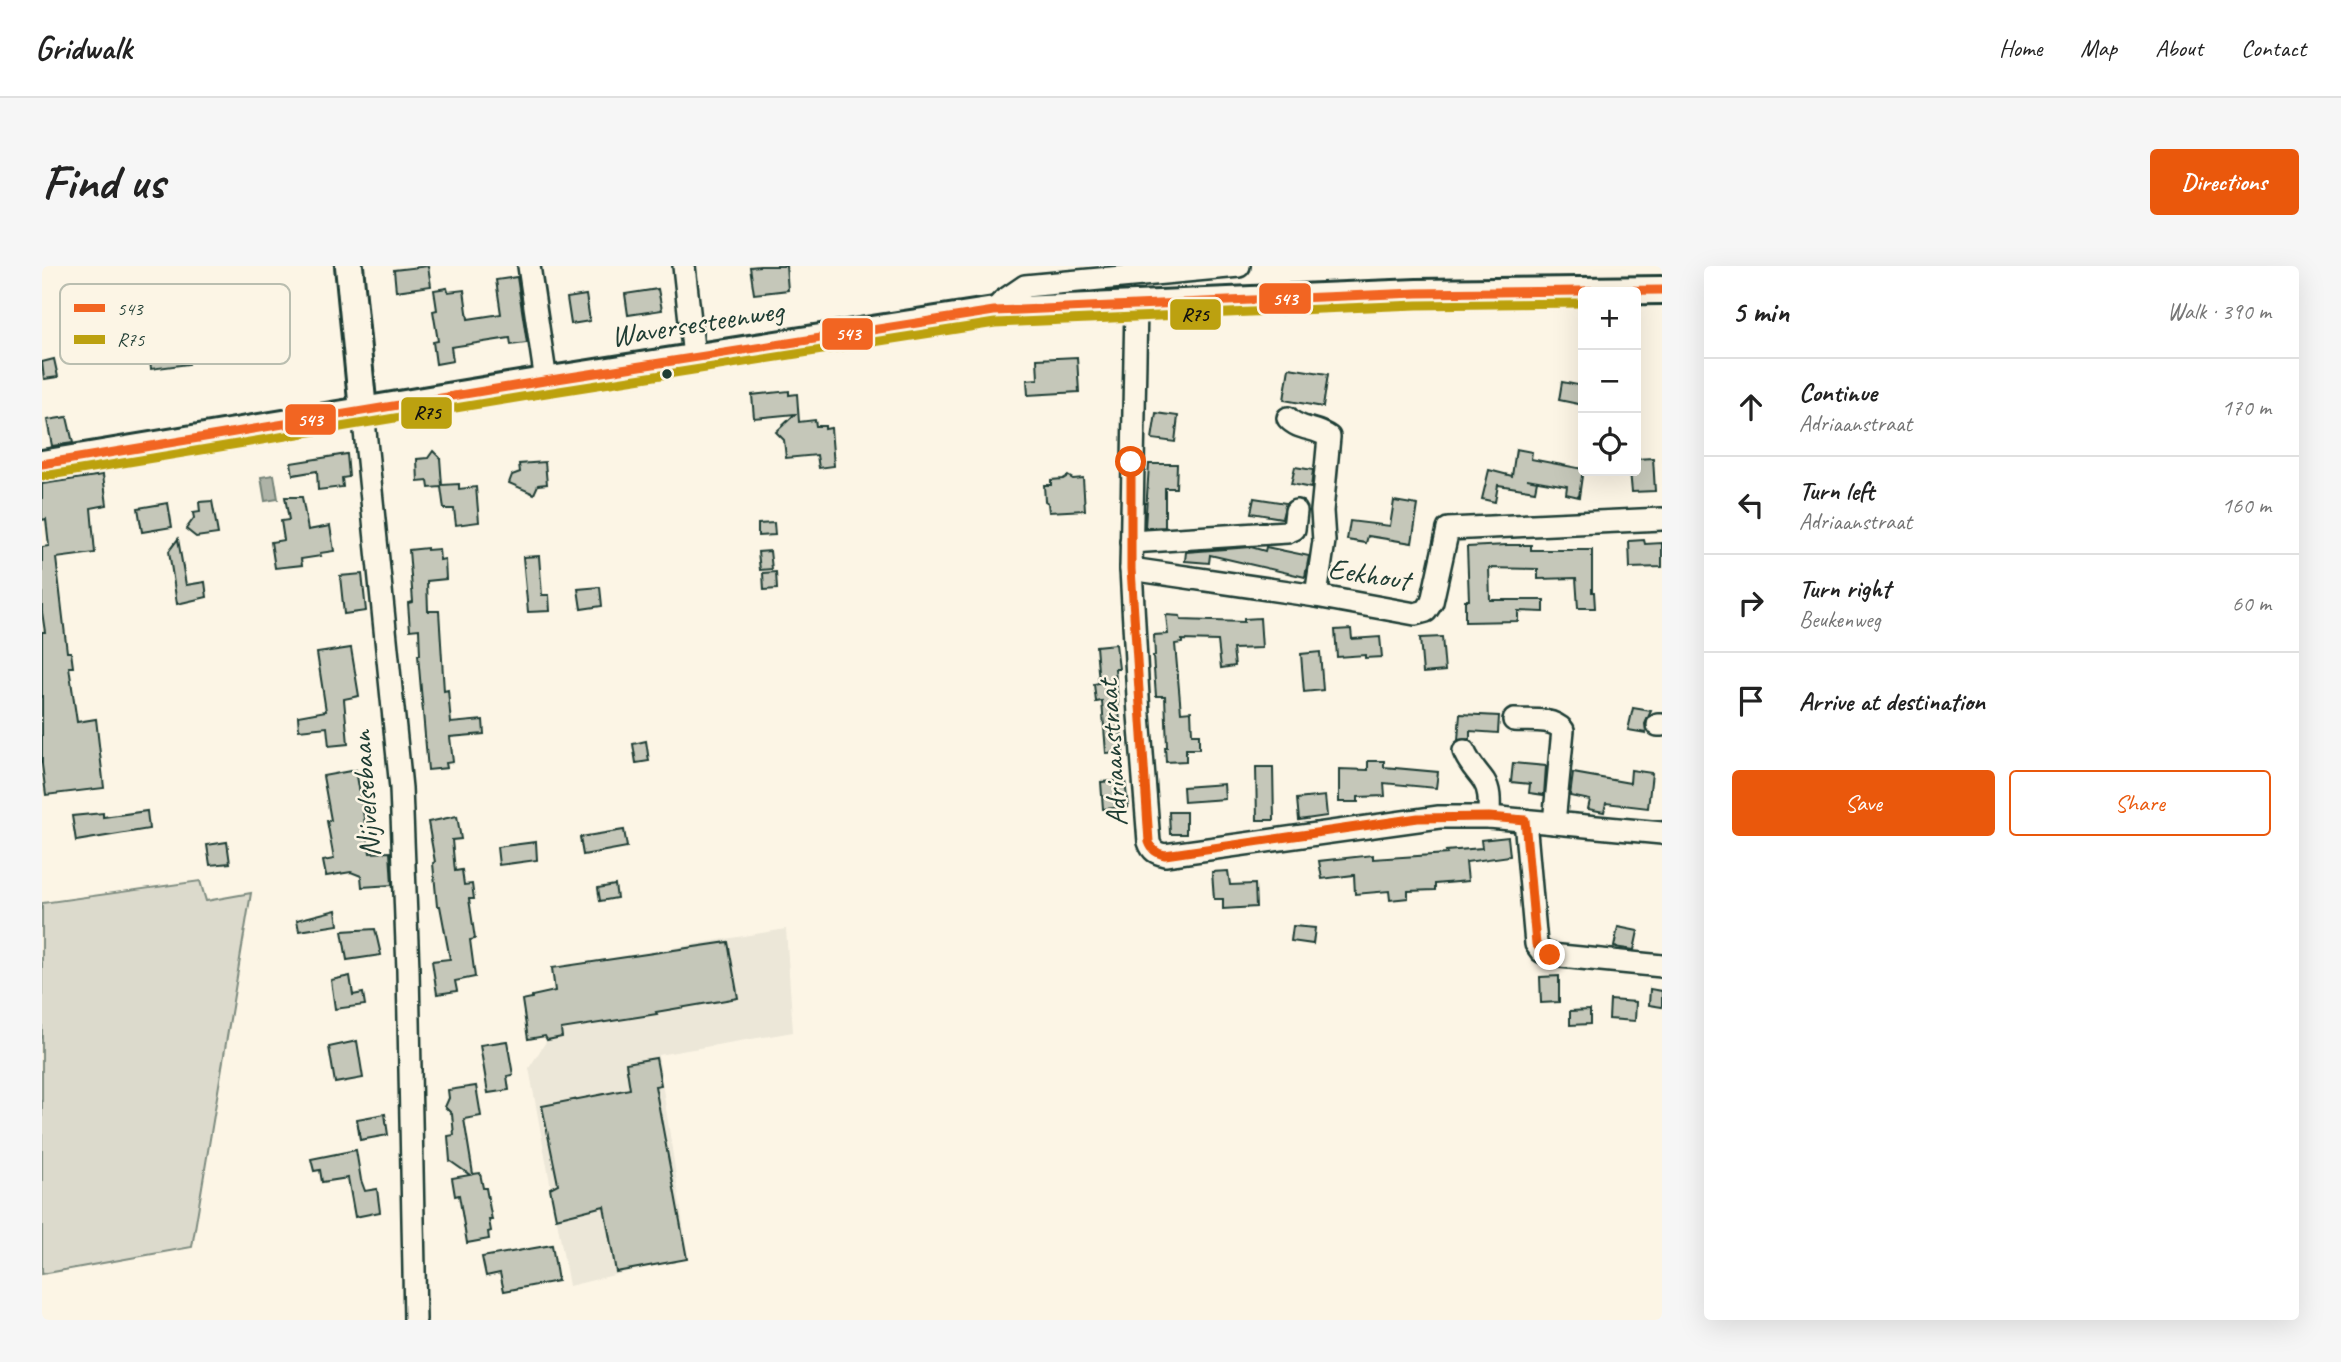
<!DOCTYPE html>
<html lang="en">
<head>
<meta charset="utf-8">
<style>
	:root { --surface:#fff; --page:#f6f6f6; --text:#222; --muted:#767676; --line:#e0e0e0; --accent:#ea580c }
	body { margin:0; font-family:Caveat,sans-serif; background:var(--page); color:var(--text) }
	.controls { position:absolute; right:21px; top:21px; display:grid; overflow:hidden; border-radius:7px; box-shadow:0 7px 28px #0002 }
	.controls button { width:63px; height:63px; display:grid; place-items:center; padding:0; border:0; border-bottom:2px solid var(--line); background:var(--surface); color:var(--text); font:35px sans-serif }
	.stop { position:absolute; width:21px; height:21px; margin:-16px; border:5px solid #ea580c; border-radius:50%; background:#fff }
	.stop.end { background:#ea580c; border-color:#fff; box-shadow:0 2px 7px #0008 }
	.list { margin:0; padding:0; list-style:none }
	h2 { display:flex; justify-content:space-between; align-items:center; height:91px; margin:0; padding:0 28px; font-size:30px }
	h2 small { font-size:23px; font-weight:400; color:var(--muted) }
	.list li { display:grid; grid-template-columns:46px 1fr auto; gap:21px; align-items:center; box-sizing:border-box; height:98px; padding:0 28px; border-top:2px solid var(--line) }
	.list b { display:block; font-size:26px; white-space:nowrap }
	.list p { margin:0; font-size:23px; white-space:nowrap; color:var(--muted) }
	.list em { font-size:23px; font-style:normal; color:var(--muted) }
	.actions { display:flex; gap:14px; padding:21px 28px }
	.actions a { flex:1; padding:16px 0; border:2px solid var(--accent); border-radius:7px; text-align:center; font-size:24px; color:var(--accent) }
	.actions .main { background:var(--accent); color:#fff }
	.icon { flex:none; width:38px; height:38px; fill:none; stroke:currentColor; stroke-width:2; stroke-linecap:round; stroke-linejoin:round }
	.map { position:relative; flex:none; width:1620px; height:1054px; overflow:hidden; border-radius:7px }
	header { display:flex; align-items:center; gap:42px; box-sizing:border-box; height:98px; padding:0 35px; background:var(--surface); border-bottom:2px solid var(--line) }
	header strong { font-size:33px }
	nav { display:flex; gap:38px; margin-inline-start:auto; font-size:24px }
	.intro { display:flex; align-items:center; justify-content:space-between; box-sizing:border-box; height:168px; padding:0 42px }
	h1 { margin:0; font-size:49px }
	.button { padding:18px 32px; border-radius:7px; background:var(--accent); color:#fff; font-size:24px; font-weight:700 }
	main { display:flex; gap:42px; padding:0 42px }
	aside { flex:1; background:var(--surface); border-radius:7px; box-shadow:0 7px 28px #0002 }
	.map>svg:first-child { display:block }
	.built { fill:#ece7d8 }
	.green { fill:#dcdacc; stroke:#7e8c80; stroke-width:2 }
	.water { fill:#aeb3a7; stroke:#758479; stroke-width:2 }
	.building { fill:#c5c7b9; stroke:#1f3d34; stroke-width:2 }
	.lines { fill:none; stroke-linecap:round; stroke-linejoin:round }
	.minor-casing { stroke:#1f3d34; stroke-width:26 }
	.major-casing { stroke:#1f3d34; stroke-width:32 }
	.minor { stroke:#fcf5e5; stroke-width:21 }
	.major { stroke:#fcf5e5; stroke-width:26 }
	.bus-1-casing { stroke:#fcf5e5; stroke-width:14 }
	.bus-2-casing { stroke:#fcf5e5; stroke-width:14 }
	.bus-1 { stroke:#f26522; stroke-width:9 }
	.bus-2 { stroke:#bca110; stroke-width:9 }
	.route { stroke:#ea580c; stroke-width:9 }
	.bus-dot { fill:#1f3d34; stroke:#fcf5e5; stroke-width:2.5 }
	.labels { text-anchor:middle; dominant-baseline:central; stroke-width:5; stroke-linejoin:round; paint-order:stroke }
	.street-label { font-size:30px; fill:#1f3d34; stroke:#fcf5e5 }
	.key { fill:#fcf5e5; stroke:#babeb0; stroke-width:2 }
	.key-label { font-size:19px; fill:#1f3d34 }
	.line-badge { stroke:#fcf5e5; stroke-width:2.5 }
	.badge-label { font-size:19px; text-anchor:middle; font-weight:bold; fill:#fff }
	.pale-badge-label { font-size:19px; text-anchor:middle; font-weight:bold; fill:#111 }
</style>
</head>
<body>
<header>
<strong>Gridwalk</strong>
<nav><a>Home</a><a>Map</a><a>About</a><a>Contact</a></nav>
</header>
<div class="intro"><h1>Find us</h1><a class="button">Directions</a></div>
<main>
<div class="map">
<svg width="1620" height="1054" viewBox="0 0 1620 1054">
	<rect width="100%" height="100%" fill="#fcf5e5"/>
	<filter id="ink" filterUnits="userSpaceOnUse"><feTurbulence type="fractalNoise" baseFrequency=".0143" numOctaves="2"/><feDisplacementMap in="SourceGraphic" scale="14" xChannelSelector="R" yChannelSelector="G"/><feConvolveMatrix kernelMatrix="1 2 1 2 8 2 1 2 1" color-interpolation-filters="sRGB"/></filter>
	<g filter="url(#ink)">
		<!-- built -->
		<path class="built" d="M744,663L751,766L616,789L646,991L527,1020L487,802L505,774L502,753L517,750L510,702Z"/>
		<!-- green -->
		<path class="green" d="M158,615L164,635L209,627L150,981L0,1008V637Z"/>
		<!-- water -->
		<path class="water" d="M232,209L236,233L223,235L219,211Z"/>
		<!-- building -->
		<g class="building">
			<path d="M386,0L389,20L354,25L352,4Z"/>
			<path d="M718,0H744L746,24L712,28L708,1Z"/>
			<path d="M475,11L485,77L469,79L468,72L409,81L411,95L394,98L391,76L396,75L391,45L395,44L392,24L405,22L406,26L422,24L426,53L459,48L454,14Z"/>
			<path d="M616,23L620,44L586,49L583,28Z"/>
			<path d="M544,29L548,55L529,58L525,32Z"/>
			<path d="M144,71L147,98L109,103L106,76Z"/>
			<path d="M1035,91L1037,126L986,129L985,114L996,113L995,93Z"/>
			<path d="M12,93L16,111L2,113L0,96Z"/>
			<path d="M1247,102L1286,108L1281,141L1242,134Z"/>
			<path d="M1520,116L1541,120V139L1517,134Z"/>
			<path d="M747,125V129L755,128L757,156L773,154L774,160H783V163L789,162L792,200L777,202L775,189L744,192L742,174L734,166L753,148L712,152L710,129Z"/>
			<path d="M1114,147L1136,150L1133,176L1110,173Z"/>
			<path d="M25,151L31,177L10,180L5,154Z"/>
			<path d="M1474,183L1490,186L1489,193L1541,203L1537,231L1524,228L1525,220L1485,213L1495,215L1493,225L1456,219L1453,236L1440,233L1447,204L1470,210Z"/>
			<path d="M391,185L398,192L400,219L417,218V223L434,221L437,256L414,259L412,243H402L399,221L387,222L386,215L376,216L375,193L386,192Z"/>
			<path d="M305,188L307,211L300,212L301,221L276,224L275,205L251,209L249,197Z"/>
			<path d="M1611,192L1613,225L1590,226L1588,205H1594V193Z"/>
			<path d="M503,196L505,218L496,219L492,228L467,217L470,209L478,206L477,198Z"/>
			<path d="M1107,198H1135L1134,222H1123V261L1103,262Z"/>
			<path d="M1253,201L1271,204L1269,222L1249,218Z"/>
			<path d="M61,209L65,239L49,242L53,287L14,292L25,386H29L31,401H27L35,456L54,453L62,522L4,529L0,499V366H3L0,346V281L7,280L4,253L0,254V218Z"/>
			<path d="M1026,210L1031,213L1041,212L1043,244L1007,246L1006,237L1003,235L1002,219H1009V214L1021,213Z"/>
			<path d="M243,231H260L266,264L288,260L292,285L278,287L279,290L259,293L260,299L233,302L229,276L242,274L239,255L247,254Z"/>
			<path d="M1212,232L1244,237L1240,252L1209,247Z"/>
			<path d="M170,235L176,268L154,271L144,263L152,252L151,247L158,246L157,236Z"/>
			<path d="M1352,235L1376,239L1370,277L1326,270L1324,277L1305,274L1308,255L1348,260Z"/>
			<path d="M126,237L130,261L100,266L96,242Z"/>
			<path d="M732,257L733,269L716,270V258Z"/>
			<path d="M136,273L144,319L163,316L165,331L135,338L127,285Z"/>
			<path d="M1602,274L1603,278L1620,277V301L1588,302L1587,275Z"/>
			<path d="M1465,279H1489V284H1550V326H1552L1553,342H1536L1534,312L1496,313V303L1447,302L1448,334H1502V346L1476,345V355L1423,356V334H1427L1425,281Z"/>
			<path d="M1209,281L1223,285L1224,281L1267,290L1263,311L1168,289L1167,297L1143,295L1144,286Z"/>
			<path d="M385,282V284L397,283L398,294L403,293L404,313L385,315L386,345H397L402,425L406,424L409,457L441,454L442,468L408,471L411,496L404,497L405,502L386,504L376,389H378L377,363L368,364L366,337L371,336L367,284Z"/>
			<path d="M728,285L730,303L718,304L716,286Z"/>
			<path d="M497,290L500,329H507L508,345L486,346L481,291Z"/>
			<path d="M734,306L735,323L722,324L721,307Z"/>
			<path d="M320,308L324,345L302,348L298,310Z"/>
			<path d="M558,321L560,340L539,343L536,323Z"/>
			<path d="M1124,349L1138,350L1139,354L1202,356V353L1218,352L1220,382L1191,383L1193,400L1179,402L1176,375L1140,374V377L1133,378L1139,446L1149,445L1150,468H1157V483H1144V495L1124,496L1123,481H1125L1123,430H1114L1111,390H1113L1112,369L1126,368Z"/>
			<path d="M1309,363L1310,373L1338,371L1340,391L1323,392V389L1295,391L1293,364Z"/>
			<path d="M1400,371L1403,405L1381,407L1378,372Z"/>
			<path d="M1074,378L1077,403H1073L1081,486L1064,487L1060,435L1054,436L1052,418L1057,417L1054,380Z"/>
			<path d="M309,382L317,430L302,433L306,478L287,480L285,461L257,464L256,450L284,445L275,387Z"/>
			<path d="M1278,386L1281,424L1262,426L1259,388Z"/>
			<path d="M1591,442L1609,445L1603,458L1604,467L1586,464Z"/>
			<path d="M1418,448L1457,450L1456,467L1428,465V473L1416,474Z"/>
			<path d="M604,475L607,495L594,497L591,478Z"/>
			<path d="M1326,495H1342V501L1396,506L1394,522L1342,517L1343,530L1316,531V536H1297V503L1326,504Z"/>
			<path d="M1471,497L1504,500L1502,529L1487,527L1488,518L1469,516Z"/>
			<path d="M1214,501H1231L1232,554H1215Z"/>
			<path d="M314,504L328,587L348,586L350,619L320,621L319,610L309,606L284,610L281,595L292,593L285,555L289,554L281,510Z"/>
			<path d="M1589,504L1610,507L1606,542L1564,537L1562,546L1546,543L1548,534L1528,530L1531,507L1588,517Z"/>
			<path d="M1083,514L1086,541L1061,543L1059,516Z"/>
			<path d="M1182,518L1183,533L1142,536L1141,521Z"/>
			<path d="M1283,530L1285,550L1257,554L1255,533Z"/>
			<path d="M105,545L107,563L34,575L30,550L61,547V551Z"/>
			<path d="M1127,546H1144V568H1128Z"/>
			<path d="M415,550L419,573L410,574L413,605L420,604L422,619L430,618L432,633H427L433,673L428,674L433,711L413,715L415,725L395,728L390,695L408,693L398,640H395L391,597L393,596L386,556Z"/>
			<path d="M582,564L585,581L541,589L538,571Z"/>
			<path d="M1466,571L1468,590L1424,596L1426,615L1393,618V624L1366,625V632L1348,634L1347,625L1313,628L1312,609L1280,613L1277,595L1331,589V593L1405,588L1404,585L1440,582L1439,574Z"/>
			<path d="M185,576L188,597L168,599L165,579Z"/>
			<path d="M494,576L495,594L457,599L455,581Z"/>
			<path d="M1186,605L1188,619L1213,618L1214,641L1181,643V633H1172L1170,606Z"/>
			<path d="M573,619L575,632L558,635L556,622Z"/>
			<path d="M294,644L296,659L257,665L255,654Z"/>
			<path d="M1251,660L1273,662L1271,678L1249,675Z"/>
			<path d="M1576,661L1596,665L1592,684L1572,681Z"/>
			<path d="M333,663L339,689L305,694L300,665Z"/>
			<path d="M686,676L696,732L614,746L615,748L519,763L520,771L505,774L503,770L486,773L480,734L490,732V730L513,725L510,702Z"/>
			<path d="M308,710L311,729L321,727L323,739L293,743L289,714Z"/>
			<path d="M1517,710V736L1499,737L1498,711Z"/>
			<path d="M1608,723L1620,725V741L1607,739Z"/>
			<path d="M1568,734L1594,736L1593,755L1567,753Z"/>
			<path d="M1548,744V758L1528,759V745Z"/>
			<path d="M315,775L321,812L293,817L287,781Z"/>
			<path d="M465,775L471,809L465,810L467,824L446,827L438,779Z"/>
			<path d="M614,792L619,819L613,820L645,993L574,1006L562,940L514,952L508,922L516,918L500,840L588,823L584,797Z"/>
			<path d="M434,820L439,850L422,853L431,908L438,907L441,922H444L450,954H447L449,965L446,966L447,973L425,977L417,929L413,930L410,912L428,909L408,895L406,870L412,869L410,848L403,841L407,832L406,824Z"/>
			<path d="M343,848L346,869L318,874L315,853Z"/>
			<path d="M314,884L319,914L323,925L335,923L338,946L313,951L306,912L280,916L278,904L272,905L269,893Z"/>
			<path d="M510,979L516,1015L462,1025L458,1007L444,1010L440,991Z"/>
		</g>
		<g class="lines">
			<defs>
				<g id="minor">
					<path d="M487,0L504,115"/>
					<path d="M642,0L652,91"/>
					<path d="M1094,39L1089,303L1097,449L1107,576C1110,585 1114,587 1123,589L1397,551H1447L1620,567"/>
					<path d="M952,45L961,35L983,20L1197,0"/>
					<path d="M321,145L359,522L366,704L373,1054"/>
					<path d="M1246,152C1256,164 1274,161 1287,171L1280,245L1282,275L1274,330"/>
					<path d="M1089,276L1245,266L1252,263L1254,245"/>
					<path d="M1089,303L1274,330L1373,348L1384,345L1390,336L1406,263L1620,253"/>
					<path d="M1472,454C1488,455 1509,451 1521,464L1512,557"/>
					<path d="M1616,459H1620"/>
					<path d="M1422,485C1427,498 1435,505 1442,515C1449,526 1447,539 1447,551"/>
					<path d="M1483,554L1494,678L1499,685L1508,689L1620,700"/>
				</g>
				<g id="major">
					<path d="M307,0L321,145"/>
					<path d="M0,198L496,116L952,45L1375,27L1620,24"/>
				</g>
			</defs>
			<!-- minor casing -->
			<use href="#minor" class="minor-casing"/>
			<!-- major casing -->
			<use href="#major" class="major-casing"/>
			<!-- minor -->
			<use href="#minor" class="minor"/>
			<!-- major -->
			<use href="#major" class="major"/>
			<defs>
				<path id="bus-1" d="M0,198L496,116L952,45L1375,27L1620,24"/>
				<path id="bus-2" d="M2,210L498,128L953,57L1375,39L1541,37"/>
			</defs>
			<!-- bus-1 casing -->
			<use href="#bus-1" class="bus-1-casing"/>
			<!-- bus-2 casing -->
			<use href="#bus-2" class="bus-2-casing"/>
			<!-- bus-1 -->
			<use href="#bus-1" class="bus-1"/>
			<!-- bus-2 -->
			<use href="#bus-2" class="bus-2"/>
		</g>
	</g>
	<g class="lines" filter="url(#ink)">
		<!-- route -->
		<path class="route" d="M1089,196V303L1107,576C1110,584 1114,587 1123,589L1376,552L1447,551L1483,554L1494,678L1499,685L1508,689"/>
	</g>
	<!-- markers -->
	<circle class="bus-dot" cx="625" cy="108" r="6"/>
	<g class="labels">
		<!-- street labels -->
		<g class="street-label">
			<text transform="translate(655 57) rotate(-9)">Waversesteenweg</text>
			<text transform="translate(1327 308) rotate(9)">Eekhout</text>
			<text transform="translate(1070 487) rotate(-94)">Adriaanstraat</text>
			<text transform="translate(323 528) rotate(-94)">Nijvelsebaan</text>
		</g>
	</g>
	<!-- legend -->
	<rect x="18" y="18" width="230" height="80" rx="10" class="key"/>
	<rect x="32" y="38" width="31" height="8" fill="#f26522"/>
	<rect x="32" y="69" width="31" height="9" fill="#bca110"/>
	<g class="key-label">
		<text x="75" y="49">543</text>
		<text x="75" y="80">R75</text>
	</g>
	<g class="line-badge">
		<rect x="1216" y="16" width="54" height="33" rx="7" fill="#f26522"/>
		<rect x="1127" y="32" width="53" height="33" rx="7" fill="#bca110"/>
		<rect x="779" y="51" width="53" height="34" rx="7" fill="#f26522"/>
		<rect x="358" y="130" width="53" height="34" rx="7" fill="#bca110"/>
		<rect x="242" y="137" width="53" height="33" rx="7" fill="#f26522"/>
	</g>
	<g class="badge-label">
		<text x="1243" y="39">543</text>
		<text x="806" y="74">543</text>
		<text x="268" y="160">543</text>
	</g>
	<g class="pale-badge-label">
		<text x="1153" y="55">R75</text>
		<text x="385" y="153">R75</text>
	</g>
</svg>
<div class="controls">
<button>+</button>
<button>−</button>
<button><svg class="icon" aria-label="locate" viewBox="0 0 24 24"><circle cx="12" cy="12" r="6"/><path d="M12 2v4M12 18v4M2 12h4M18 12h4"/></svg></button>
</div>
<div class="stop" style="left:1089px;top:196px"></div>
<div class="stop end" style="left:1508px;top:689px"></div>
</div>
<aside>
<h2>5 min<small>Walk · 390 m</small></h2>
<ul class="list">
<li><svg class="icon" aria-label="ahead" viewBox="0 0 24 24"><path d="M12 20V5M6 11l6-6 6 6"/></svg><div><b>Continue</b><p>Adriaanstraat</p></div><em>170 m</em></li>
<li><svg class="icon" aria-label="left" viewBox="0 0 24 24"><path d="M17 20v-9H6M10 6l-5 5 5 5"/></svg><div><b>Turn left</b><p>Adriaanstraat</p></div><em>160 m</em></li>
<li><svg class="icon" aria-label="right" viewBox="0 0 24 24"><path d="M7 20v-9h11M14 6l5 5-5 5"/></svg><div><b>Turn right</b><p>Beukenweg</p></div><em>60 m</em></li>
<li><svg class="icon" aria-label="arrive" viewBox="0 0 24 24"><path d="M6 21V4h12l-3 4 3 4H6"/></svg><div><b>Arrive at destination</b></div></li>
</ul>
<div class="actions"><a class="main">Save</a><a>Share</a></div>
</aside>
</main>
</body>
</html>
